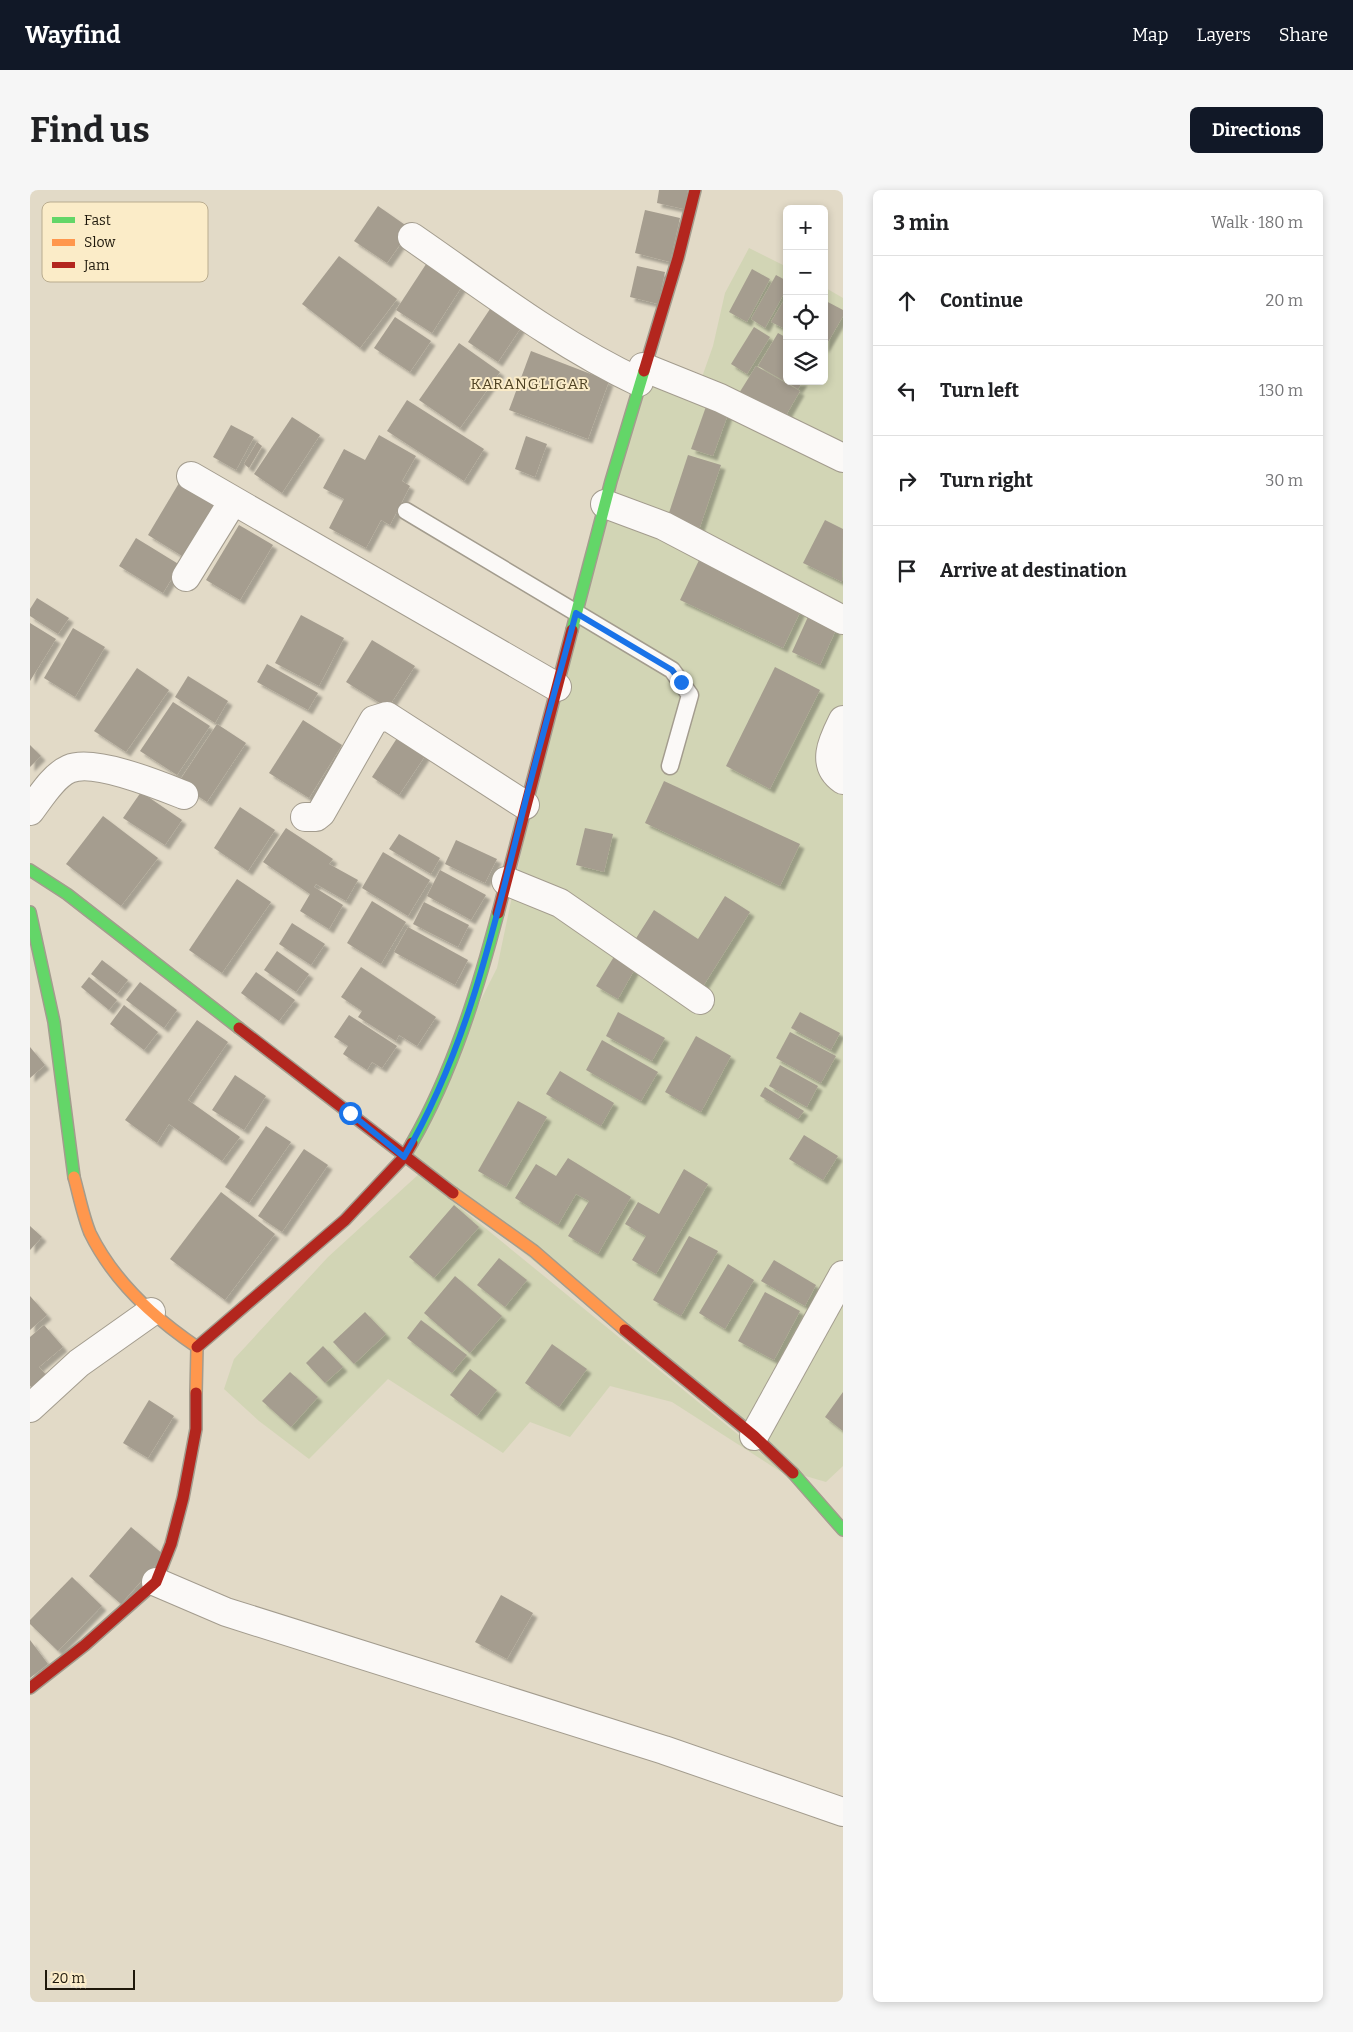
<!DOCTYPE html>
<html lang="en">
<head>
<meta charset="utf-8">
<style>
	:root { --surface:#fff; --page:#f6f6f6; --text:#202124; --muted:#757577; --line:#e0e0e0; --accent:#111827 }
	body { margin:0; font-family:Bitter,serif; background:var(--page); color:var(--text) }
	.controls { position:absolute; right:15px; top:15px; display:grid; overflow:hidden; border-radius:8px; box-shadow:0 2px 8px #0003 }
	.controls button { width:45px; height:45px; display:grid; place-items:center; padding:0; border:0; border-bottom:1px solid var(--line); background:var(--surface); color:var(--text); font:25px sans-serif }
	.scale { position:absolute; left:15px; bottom:12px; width:90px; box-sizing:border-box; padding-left:5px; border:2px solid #1e180b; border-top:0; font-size:14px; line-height:18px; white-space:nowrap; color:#1e180b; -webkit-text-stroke:4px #fbecc8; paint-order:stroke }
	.stop { position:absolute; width:15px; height:15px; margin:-11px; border:4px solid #1a73e8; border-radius:50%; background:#fff }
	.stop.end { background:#1a73e8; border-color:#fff; box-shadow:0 1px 5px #0008 }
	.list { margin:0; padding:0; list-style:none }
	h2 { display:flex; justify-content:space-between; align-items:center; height:65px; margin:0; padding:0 20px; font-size:21px }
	h2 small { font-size:16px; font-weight:400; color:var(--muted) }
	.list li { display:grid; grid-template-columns:32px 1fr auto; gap:15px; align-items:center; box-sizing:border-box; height:90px; padding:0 20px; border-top:1px solid var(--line) }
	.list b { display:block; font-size:19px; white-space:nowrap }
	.list em { font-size:16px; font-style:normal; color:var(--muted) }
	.icon { flex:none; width:28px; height:28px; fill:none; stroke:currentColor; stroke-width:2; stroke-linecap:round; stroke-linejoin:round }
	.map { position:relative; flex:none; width:813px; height:1812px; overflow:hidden; border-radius:8px }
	header { display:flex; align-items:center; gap:30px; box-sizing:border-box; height:70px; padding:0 25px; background:var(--accent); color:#fff }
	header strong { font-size:24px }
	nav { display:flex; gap:28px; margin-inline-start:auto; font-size:18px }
	.intro { display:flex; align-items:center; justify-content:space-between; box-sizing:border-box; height:120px; padding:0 30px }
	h1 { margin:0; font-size:35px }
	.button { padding:12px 22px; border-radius:8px; background:var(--accent); color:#fff; font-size:18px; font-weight:700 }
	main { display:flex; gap:30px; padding:0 30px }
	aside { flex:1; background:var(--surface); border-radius:8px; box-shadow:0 2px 8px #0003 }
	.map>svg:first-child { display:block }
	.green { fill:#d2d5b5 }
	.building { fill:#a59d8f; filter:url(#shadow) }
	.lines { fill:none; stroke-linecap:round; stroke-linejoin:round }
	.lane-casing { stroke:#a39c8e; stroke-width:19 }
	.street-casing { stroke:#a39c8e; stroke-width:30 }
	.fast-casing { stroke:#a39c8e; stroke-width:14 }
	.slow-casing { stroke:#a39c8e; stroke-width:14 }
	.jam-casing { stroke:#a39c8e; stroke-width:14 }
	.lane { stroke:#fbf9f7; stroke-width:16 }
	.street { stroke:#fbf9f7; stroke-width:28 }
	.fast { stroke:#63d668; stroke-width:11 }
	.slow { stroke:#ff974d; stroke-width:11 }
	.jam { stroke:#b3261e; stroke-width:11 }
	.route { stroke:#1a73e8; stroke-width:6 }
	.labels { text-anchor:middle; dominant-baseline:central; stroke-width:4; stroke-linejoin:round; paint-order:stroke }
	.quarter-label { font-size:15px; letter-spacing:1px; fill:#4f4223; stroke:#fbecc8 }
	.key { fill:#fbecc8; stroke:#b9ac8f; stroke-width:1 }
	.key-label { font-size:14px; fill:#1e180b }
</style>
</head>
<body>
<header>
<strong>Wayfind</strong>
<nav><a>Map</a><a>Layers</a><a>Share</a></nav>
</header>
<div class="intro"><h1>Find us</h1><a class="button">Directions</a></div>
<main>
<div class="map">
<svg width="813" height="1812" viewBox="0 0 813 1812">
	<defs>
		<filter id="shadow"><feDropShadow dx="4.5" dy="4.5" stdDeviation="1" flood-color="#0004"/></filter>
	</defs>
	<rect width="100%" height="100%" fill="#e2dac7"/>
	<!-- green -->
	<g class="green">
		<path d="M719,58L757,77V191H794V97L813,108V1276L796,1292L772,1285L372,966L467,778L552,372L613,177L672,187L683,156L695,103Z"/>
		<path d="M389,984L765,1291L642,1212L580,1196L540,1247L500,1232L473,1263L358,1189L279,1269L229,1231L194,1199L204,1169L298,1067Z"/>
	</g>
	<!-- building -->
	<g class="building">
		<path d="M629,0H658L654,19L627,13Z"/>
		<path d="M348,16L381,39L357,73L324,51Z"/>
		<path d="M615,20L650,28L640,72L605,63Z"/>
		<path d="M402,65L438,87L402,143L366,120Z"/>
		<path d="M309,66L367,109L330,158L272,114Z"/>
		<path d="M607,76L635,82L628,114L600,107Z"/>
		<path d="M722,79L740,89L717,132L699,122Z"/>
		<path d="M746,85L757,91V98L735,138L721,129Z"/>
		<path d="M757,105V140L741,132Z"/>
		<path d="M794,110L813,120V126L794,159Z"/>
		<path d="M464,113L494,133L468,172L438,152Z"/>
		<path d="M365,127L401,151L380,182L344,158Z"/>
		<path d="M724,137L740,147L717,184L701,174Z"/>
		<path d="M748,143L757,148V191H773L768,199L728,176Z"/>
		<path d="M429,153L470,182L430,238L389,210Z"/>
		<path d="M501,161L579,191L558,249L479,220Z"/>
		<path d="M726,176L770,201L751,234L706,208Z"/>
		<path d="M679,208L701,216L683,266L661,259Z"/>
		<path d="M377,210L454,259L434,291L357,241Z"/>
		<path d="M262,227L290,245L252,303L224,284Z"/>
		<path d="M201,235L224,247L206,280L183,267Z"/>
		<path d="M349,245L386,266L372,291L380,296L360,335L351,330L336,358L299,338L314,309L293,298L314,259L335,270Z"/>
		<path d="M496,246L517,254L505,287L485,279Z"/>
		<path d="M227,252L232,256L219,278L214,274Z"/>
		<path d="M658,265L691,275L668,343L636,332Z"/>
		<path d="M152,288L192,311L157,369L118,345Z"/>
		<path d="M795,330L813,339L812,392L773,373Z"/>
		<path d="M209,335L243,355L210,410L176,390Z"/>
		<path d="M106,348L150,375L133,403L89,376Z"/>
		<path d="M671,366L774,414L753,458L650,410Z"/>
		<path d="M7,408L39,428L28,444L0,426V419Z"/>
		<path d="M782,418L810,431L790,475L762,462Z"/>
		<path d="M271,425L314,448L289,496L245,473Z"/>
		<path d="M0,433L26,449L0,491Z"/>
		<path d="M43,438L75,457L45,507L14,488Z"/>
		<path d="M342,450L385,476L358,518L316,492Z"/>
		<path d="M237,474L288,503L278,520L227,492Z"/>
		<path d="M745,477L790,500L740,599L696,576Z"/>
		<path d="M107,478L139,500L96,562L64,541Z"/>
		<path d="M158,486L198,511L185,533L145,507Z"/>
		<path d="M143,512L180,536L147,585L110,561Z"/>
		<path d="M273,530L312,555L279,608L239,583Z"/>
		<path d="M187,534L216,553L177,612L148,593Z"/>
		<path d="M369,545L397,563L369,605L342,587Z"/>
		<path d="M0,555L11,566L0,577Z"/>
		<path d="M634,591L770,654L750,696L615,633Z"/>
		<path d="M111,602L152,630L135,655L93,628Z"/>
		<path d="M210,617L245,640L218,681L184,658Z"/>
		<path d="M73,626L128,668L91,716L36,674Z"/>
		<path d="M256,638L303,669L299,674L328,690L316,711L286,694L284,697L313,715L299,739L270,721L280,704L233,672Z"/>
		<path d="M555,638L583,644L574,682L546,675Z"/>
		<path d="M369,644L410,668L401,684L359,659Z"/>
		<path d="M426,650L467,669L455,693L415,674Z"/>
		<path d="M353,662L400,690L378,726L332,698Z"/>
		<path d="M410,680L456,705L441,730L397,706Z"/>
		<path d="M207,689L241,712L192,783L159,760Z"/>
		<path d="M695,706L720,722L672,798L603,753L624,720L668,749Z"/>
		<path d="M342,711L376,732L351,774L317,753Z"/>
		<path d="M394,712L439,735L428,757L383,734Z"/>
		<path d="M262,733L295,754L281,775L249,754Z"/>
		<path d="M378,737L438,770L425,795L364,762Z"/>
		<path d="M247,761L279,784L266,802L234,780Z"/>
		<path d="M585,765L606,777L588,809L566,796Z"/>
		<path d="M72,770L98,790L87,804L61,784Z"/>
		<path d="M331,777L406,827L387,856L369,845L366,851L328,827L332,821L311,807Z"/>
		<path d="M226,782L265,810L249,831L211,803Z"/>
		<path d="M59,787L87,810L79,820L51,797Z"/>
		<path d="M110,792L147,820L134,838L96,810Z"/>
		<path d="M94,815L128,842L114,860L80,834Z"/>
		<path d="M588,822L635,848L622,871L576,846Z"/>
		<path d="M770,822L810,843L801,860L761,838Z"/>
		<path d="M319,825L367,856L352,878L342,872L337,880L313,864L318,856L304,847Z"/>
		<path d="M167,830L198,852L158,910L210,947L192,971L139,934L127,953L95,930Z"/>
		<path d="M760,842L806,866L791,893L746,868Z"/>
		<path d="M666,846L701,866L671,922L635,902Z"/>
		<path d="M572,850L628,882L611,911L556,880Z"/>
		<path d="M0,857L15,875L0,888Z"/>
		<path d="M750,875L788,896L777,917L739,896Z"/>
		<path d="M530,881L584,913L571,936L516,904Z"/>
		<path d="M205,885L236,906L214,940L182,920Z"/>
		<path d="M735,897L774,921L768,929L730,906Z"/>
		<path d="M488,911L517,927L476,997L448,981Z"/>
		<path d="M236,936L261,952L219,1013L195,997Z"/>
		<path d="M774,945L808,966L793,990L759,969Z"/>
		<path d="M274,959L298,975L252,1042L228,1026Z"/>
		<path d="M538,968L601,1007L568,1064L538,1046L559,1011L546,1004L528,1035L485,1008L506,974L526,986Z"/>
		<path d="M654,979L678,994L626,1084L602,1070L616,1046L595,1034L608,1012L629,1024Z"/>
		<path d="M191,1002L245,1044L195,1110L140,1069Z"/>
		<path d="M424,1015L449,1037L404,1088L379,1067Z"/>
		<path d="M0,1036L12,1047L0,1060Z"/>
		<path d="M659,1046L688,1061L651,1126L623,1110Z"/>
		<path d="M469,1068L497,1090L475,1117L447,1095Z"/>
		<path d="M744,1070L786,1095L775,1116L731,1091Z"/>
		<path d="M698,1074L724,1090L695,1139L669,1123Z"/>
		<path d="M425,1086L472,1126L440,1163L394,1123Z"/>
		<path d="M735,1102L770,1121L744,1170L708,1151Z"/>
		<path d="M0,1106L17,1125L0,1140Z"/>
		<path d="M335,1122L356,1144L324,1174L303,1152Z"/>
		<path d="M391,1130L437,1165L422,1183L377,1148Z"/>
		<path d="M14,1135L33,1157L9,1177L18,1187L4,1200L0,1196V1147Z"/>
		<path d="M522,1154L557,1179L529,1217L495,1193Z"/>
		<path d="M293,1156L313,1177L295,1193L276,1173Z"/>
		<path d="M440,1179L467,1200L447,1226L420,1205Z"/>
		<path d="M260,1182L288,1207L261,1237L232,1211Z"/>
		<path d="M813,1202V1241L795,1227Z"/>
		<path d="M119,1210L144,1226L118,1268L93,1253Z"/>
		<path d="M101,1337L134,1365L91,1414L59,1386Z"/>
		<path d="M42,1387L72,1416L28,1461L0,1434V1430Z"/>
		<path d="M471,1405L503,1423L477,1469L445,1452Z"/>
		<path d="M0,1450L18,1474L0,1488Z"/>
	</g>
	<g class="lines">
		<defs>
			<path id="lane" d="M376,321L642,480L660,505L640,576"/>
			<g id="street">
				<path d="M382,47C456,98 528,154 609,192"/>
				<path d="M613,177L690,208L813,268"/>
				<path d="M161,286L527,497"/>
				<path d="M575,314L634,336L813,430"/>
				<path d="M156,387L203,311"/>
				<path d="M813,530C803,550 790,574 813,590"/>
				<path d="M0,621C10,608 23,586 39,579C63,568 129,595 154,605"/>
				<path d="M275,627H286L291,623L344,530L357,526L495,615"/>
				<path d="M476,691L530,713L670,810"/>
				<path d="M0,1218L49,1173L121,1122"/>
				<path d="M724,1246L813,1085"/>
				<path d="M126,1392L196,1422L634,1560L813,1622"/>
			</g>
			<g id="fast">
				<path d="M542,440L581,291L614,181"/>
				<path d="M0,680L37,704L209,838"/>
				<path d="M0,722L24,832L44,987"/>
				<path d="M382,953C423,881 447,802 468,723"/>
				<path d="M763,1283L813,1340"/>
			</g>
			<g id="slow">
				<path d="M44,987C49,1005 53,1026 60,1043C83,1090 124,1128 167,1157L166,1203"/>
				<path d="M423,1003L504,1061L595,1140"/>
			</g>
			<g id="jam">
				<path d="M614,181L648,68L665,0"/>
				<path d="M468,723L542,440"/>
				<path d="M209,838L423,1003"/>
				<path d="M595,1140L724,1246L763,1283"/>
				<path d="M167,1157L315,1030L374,967L382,953"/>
				<path d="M0,1498L55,1455L126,1392L141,1354L153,1308L166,1239V1203"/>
			</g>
		</defs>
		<!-- lane casing -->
		<use href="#lane" class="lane-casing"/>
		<!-- street casing -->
		<use href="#street" class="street-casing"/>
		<!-- fast casing -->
		<use href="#fast" class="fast-casing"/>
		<!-- slow casing -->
		<use href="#slow" class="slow-casing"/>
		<!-- jam casing -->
		<use href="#jam" class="jam-casing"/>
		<!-- lane -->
		<use href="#lane" class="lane"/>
		<!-- street -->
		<use href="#street" class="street"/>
		<!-- fast -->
		<use href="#fast" class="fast"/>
		<!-- slow -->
		<use href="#slow" class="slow"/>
		<!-- jam -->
		<use href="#jam" class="jam"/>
	</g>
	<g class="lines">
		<!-- route -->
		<path class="route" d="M320,923L374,967C438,858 464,737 494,617C510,552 529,488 546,423L642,480L651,492"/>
	</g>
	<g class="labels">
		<!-- quarter labels -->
		<g class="quarter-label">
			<text x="500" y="194">KARANGLIGAR</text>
		</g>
	</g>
	<!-- legend -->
	<rect x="12" y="12" width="166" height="80" rx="8" class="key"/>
	<rect x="22" y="27" width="23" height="6" fill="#63d668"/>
	<rect x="22" y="49" width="23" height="7" fill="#ff974d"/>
	<rect x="22" y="72" width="23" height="6" fill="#b3261e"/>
	<g class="key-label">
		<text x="54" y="35">Fast</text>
		<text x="54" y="57">Slow</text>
		<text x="54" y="80">Jam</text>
	</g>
</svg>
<div class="controls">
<button>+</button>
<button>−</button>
<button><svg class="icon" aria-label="locate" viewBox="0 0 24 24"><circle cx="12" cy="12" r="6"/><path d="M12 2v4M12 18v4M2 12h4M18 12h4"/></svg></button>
<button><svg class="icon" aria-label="layers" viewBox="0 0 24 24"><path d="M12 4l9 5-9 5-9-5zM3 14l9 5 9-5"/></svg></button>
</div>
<div class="scale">20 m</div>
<div class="stop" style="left:320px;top:923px"></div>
<div class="stop end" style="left:651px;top:492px"></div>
</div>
<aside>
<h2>3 min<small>Walk · 180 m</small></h2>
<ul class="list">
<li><svg class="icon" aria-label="ahead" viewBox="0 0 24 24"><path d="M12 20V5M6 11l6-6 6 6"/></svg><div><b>Continue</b></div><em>20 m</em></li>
<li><svg class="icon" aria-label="left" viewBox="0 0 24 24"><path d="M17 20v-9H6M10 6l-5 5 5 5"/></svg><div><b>Turn left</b></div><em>130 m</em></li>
<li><svg class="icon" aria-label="right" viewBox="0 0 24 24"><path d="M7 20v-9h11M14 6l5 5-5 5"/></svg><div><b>Turn right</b></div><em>30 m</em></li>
<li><svg class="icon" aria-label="arrive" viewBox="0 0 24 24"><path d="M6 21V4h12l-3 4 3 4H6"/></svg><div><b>Arrive at destination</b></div></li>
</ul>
</aside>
</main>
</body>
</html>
